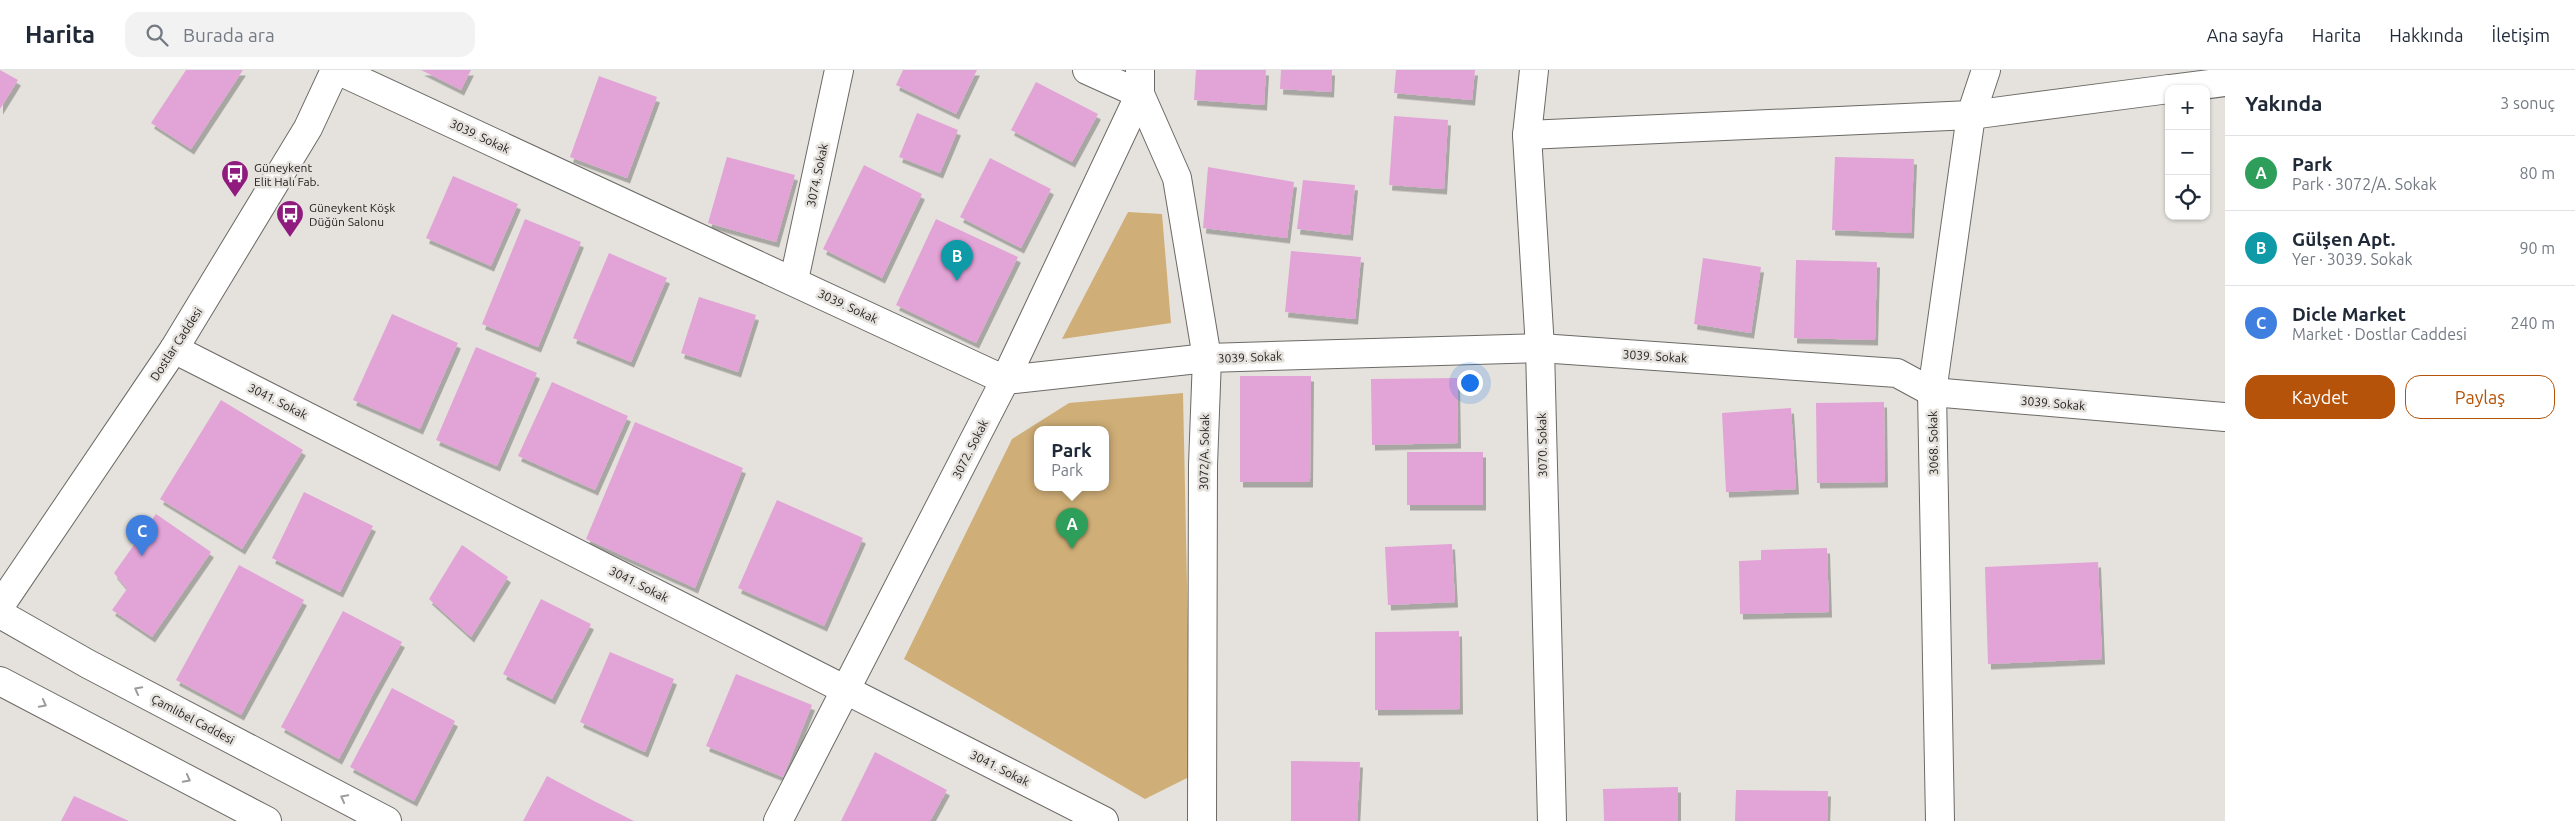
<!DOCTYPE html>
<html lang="tr">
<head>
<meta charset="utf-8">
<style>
	:root { --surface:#fff; --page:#f2f2f3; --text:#1f2937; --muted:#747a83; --line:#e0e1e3; --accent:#b45309 }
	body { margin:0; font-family:Ubuntu,sans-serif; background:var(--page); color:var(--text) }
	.controls { position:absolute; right:15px; top:15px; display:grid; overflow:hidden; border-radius:10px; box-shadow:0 1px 4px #0004 }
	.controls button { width:45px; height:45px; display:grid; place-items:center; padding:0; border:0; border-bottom:1px solid var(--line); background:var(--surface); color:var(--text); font:25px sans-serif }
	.you { position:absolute; left:1469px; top:312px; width:18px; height:18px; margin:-12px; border:4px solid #fff; border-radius:50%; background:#1a73e8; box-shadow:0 0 0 8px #1a73e833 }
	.badge { display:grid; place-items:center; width:32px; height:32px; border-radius:50%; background:var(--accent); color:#fff; font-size:16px; font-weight:700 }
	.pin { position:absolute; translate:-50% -41px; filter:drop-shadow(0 1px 2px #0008) }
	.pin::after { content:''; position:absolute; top:26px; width:18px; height:15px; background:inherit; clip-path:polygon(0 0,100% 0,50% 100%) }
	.popup { position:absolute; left:1034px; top:356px; width:75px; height:65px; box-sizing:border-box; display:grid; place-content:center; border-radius:10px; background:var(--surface); filter:drop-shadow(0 1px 4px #0005); font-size:16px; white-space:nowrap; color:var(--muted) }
	.popup b { font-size:19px; color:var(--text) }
	.popup::after { content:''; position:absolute; left:50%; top:100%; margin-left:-10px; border:10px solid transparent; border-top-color:var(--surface) }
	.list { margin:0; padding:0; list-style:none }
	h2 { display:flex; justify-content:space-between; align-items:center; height:65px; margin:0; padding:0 20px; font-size:21px }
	h2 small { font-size:16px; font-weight:400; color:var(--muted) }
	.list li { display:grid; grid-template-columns:32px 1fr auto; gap:15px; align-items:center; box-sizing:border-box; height:75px; padding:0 20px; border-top:1px solid var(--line) }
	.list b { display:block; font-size:19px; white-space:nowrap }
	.list p { margin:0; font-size:16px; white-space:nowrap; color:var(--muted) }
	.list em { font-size:16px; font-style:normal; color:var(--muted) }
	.actions { display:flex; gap:10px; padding:15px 20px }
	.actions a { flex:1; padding:11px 0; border:1px solid var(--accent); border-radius:15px; text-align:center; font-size:18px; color:var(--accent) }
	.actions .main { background:var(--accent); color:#fff }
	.icon { flex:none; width:28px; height:28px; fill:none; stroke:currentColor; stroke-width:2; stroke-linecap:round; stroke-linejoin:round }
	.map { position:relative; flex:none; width:2225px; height:751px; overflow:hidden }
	header { display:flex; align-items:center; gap:30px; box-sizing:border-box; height:70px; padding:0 25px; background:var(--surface); border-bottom:1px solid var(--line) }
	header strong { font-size:24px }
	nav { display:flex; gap:28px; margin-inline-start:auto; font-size:18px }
	.search { width:350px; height:45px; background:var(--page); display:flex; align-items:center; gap:12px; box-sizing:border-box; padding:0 18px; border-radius:15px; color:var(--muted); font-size:19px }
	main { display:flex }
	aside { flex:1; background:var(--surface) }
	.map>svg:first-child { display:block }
	.green { fill:#cfae77; fill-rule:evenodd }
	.building { fill:#e2a3d6; filter:url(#shadow) }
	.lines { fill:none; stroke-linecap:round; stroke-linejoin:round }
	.minor-casing { stroke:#6c6a66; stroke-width:30 }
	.major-casing { stroke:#6c6a66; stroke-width:30 }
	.minor { stroke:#fff; stroke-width:28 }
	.major { stroke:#fff; stroke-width:28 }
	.oneway { stroke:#9c9c9b }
	.labels { text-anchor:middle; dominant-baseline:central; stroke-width:5; stroke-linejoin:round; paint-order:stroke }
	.street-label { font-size:12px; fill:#232221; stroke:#e5e2dd }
	.poi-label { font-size:12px; fill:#232221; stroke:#e5e2dd; text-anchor:start }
</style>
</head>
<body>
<header>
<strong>Harita</strong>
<div class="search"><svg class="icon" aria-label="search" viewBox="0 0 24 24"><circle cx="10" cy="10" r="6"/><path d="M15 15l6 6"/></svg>Burada ara</div>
<nav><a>Ana sayfa</a><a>Harita</a><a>Hakkında</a><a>İletişim</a></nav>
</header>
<main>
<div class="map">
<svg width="2225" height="751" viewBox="0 0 2225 751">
	<defs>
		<filter id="shadow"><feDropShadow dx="3" dy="5.5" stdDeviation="0" flood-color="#0004"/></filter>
	</defs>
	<rect width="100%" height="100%" fill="#e5e2dd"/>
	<!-- green -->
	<g class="green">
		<path d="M1128,142L1162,144L1171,253L1062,269Z"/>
		<path d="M1183,323L1191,706L1145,729L904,589L1012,369L1069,333ZM1038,360H1106V418H1038Z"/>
	</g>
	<!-- building -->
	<g class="building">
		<path d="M0,0L18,10L0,39Z"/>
		<path d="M186,0H243L191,79L151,53Z"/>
		<path d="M421,0H471L461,20Z"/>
		<path d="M903,0H977L956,44L896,15Z"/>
		<path d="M1196,0H1266L1264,35L1194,30Z"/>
		<path d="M1281,0H1332L1331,22L1280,19Z"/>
		<path d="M1396,0H1475L1472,30L1394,23Z"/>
		<path d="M599,6L657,27L627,108L570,87Z"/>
		<path d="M1036,12L1098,44L1072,92L1011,60Z"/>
		<path d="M917,43L958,60L940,103L899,87Z"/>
		<path d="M1394,46L1448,50L1444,119L1389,115Z"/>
		<path d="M727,87L795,105L776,172L708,153Z"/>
		<path d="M1835,87L1914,89L1911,163L1832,160Z"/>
		<path d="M990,88L1051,119L1021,178L960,147Z"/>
		<path d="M864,95L922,124L882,208L823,179Z"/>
		<path d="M1208,97L1294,112L1287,168L1203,158Z"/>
		<path d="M453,106L518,134L491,196L426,168Z"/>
		<path d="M1303,110L1355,115L1350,165L1297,159Z"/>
		<path d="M525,149L581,172L538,277L482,254Z"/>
		<path d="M936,149L1018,187L976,273L896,235Z"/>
		<path d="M1291,181L1361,187L1355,249L1285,242Z"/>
		<path d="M609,183L667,208L631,292L573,268Z"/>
		<path d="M1703,188L1761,197L1751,263L1694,254Z"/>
		<path d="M1796,190L1877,192L1875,270L1794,268Z"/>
		<path d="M699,227L756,245L738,302L681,283Z"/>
		<path d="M392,244L458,273L420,359L353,330Z"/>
		<path d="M476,277L537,303L497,396L436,370Z"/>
		<path d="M1240,306H1311L1310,412H1240Z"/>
		<path d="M1457,308L1458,373L1372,375L1371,309Z"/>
		<path d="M552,312L628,346L595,420L518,386Z"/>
		<path d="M221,330L303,380L242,479L160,429Z"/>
		<path d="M1884,332L1885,412L1817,413L1816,333Z"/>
		<path d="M1791,338L1796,419L1726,422L1722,343Z"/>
		<path d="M635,352L743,398L695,518L586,469Z"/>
		<rect x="1407" y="382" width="76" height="53"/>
		<path d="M304,422L373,456L340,522L272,488Z"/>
		<path d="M777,430L863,468L824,556L738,518Z"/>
		<path d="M156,444L211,482L152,567L112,540L127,519L114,503Z"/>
		<path d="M1452,474L1455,532L1388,535L1385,477Z"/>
		<path d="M462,475L508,507L471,567L429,529Z"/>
		<path d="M1827,478L1829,542L1740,544L1739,491L1761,490V480Z"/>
		<path d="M2098,492L2102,589L1988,594L1985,497Z"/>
		<path d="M239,495L304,530L241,645L176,610Z"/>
		<path d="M541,529L591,554L552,629L503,604Z"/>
		<path d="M343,541L402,572L373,624L339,689L281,657Z"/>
		<path d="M1459,561L1460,639L1375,640V562Z"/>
		<path d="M610,582L674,609L645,682L580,652Z"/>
		<path d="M736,604L812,635L783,707L706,676Z"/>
		<path d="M392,618L455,651L414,731L350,697Z"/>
		<path d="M875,682L947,720L930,751H841Z"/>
		<path d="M1291,691L1360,692L1357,751H1291Z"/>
		<path d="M547,706L594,731L634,751H523Z"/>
		<path d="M1678,717V751H1604L1603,719Z"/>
		<path d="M1736,720L1828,721L1827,751H1735Z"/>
		<path d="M74,726L129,751H61Z"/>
	</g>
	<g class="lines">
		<defs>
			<g id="minor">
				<path d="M337,0L1005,310L1207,288L1540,278L1897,303L1932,322L2225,347"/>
				<path d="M1087,0L1140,24L1177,108L1207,288L1203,395L1202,751"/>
				<path d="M1534,0L1527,65L1540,278L1552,751"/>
				<path d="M2171,19L2225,12"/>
				<path d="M1527,65L1971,45L2169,19"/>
				<path d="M794,210L839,0"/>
				<path d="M174,279L1104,751"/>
				<path d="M0,544L88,594L387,751"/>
				<path d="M0,611L267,751"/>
				<path d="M778,751L1005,310L1140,24V0"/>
				<path d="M1940,751L1932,322L1971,45L1986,0"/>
			</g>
			<path id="major" d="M0,536L174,279L308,58L335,0"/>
		</defs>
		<!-- minor casing -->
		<use href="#minor" class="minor-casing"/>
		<!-- major casing -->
		<use href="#major" class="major-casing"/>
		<!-- minor -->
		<use href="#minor" class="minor"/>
		<!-- major -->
		<use href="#major" class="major"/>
	</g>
	<!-- one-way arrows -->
	<defs><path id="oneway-chevron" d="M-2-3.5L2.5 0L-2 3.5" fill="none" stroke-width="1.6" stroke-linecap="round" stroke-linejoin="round" transform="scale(1.25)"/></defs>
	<g class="oneway">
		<use href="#oneway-chevron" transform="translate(138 620) rotate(-152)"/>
		<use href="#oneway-chevron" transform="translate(43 634) rotate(28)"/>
		<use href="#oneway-chevron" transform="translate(187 709) rotate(28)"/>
		<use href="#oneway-chevron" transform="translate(344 728) rotate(-152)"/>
	</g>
	<!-- icons -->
	<defs>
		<symbol id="bus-pin" viewBox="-11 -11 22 30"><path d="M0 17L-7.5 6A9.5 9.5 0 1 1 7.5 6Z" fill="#8e1b7d" stroke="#e5e2dd"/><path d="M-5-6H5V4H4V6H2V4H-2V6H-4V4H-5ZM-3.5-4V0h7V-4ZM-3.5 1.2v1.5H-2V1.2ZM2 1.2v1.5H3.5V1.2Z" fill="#fff"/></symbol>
	</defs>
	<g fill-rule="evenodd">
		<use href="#bus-pin" x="219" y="88" width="32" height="43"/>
		<use href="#bus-pin" x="274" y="128" width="32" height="43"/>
	</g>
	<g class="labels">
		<!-- street labels -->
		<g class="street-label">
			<text transform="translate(480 66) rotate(25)">3039. Sokak</text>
			<text transform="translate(817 105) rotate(-78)">3074. Sokak</text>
			<text transform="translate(848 236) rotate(25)">3039. Sokak</text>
			<text transform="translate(176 274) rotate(-57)">Dostlar Caddesi</text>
			<text transform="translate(1655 286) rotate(4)">3039. Sokak</text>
			<text transform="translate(1250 287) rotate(-2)">3039. Sokak</text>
			<text transform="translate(278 331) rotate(27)">3041. Sokak</text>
			<text transform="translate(2053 333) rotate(5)">3039. Sokak</text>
			<text transform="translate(1933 373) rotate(-91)">3068. Sokak</text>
			<text transform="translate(1542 375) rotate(-91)">3070. Sokak</text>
			<text transform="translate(970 379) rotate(-63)">3072. Sokak</text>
			<text transform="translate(1204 382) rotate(-89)">3072/A. Sokak</text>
			<text transform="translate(639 514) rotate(27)">3041. Sokak</text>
			<text transform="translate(193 649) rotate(28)">Çamlıbel Caddesi</text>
			<text transform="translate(1000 698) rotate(27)">3041. Sokak</text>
		</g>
		<!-- poi labels -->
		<g class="poi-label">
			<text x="254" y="97">Güneykent<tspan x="254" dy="14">Elit Halı Fab.</tspan></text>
			<text x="309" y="137">Güneykent Köşk<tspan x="309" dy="14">Düğün Salonu</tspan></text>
		</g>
	</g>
</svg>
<div class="controls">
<button>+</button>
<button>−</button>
<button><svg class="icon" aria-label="locate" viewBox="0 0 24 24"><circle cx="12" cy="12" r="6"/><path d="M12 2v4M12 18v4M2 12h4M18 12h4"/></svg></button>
</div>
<div class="you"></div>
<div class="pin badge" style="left:1072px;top:479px;background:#2e9e5b">A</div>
<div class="popup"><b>Park</b>Park</div>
<div class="pin badge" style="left:957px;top:211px;background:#0f9aa8">B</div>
<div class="pin badge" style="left:142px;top:486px;background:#3f7fe0">C</div>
</div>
<aside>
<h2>Yakında<small>3 sonuç</small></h2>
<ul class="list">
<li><span class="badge" style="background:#2e9e5b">A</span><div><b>Park</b><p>Park · 3072/A. Sokak</p></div><em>80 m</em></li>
<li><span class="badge" style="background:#0f9aa8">B</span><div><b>Gülşen Apt.</b><p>Yer · 3039. Sokak</p></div><em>90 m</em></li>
<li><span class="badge" style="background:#3f7fe0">C</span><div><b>Dicle Market</b><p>Market · Dostlar Caddesi</p></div><em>240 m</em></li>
</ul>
<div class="actions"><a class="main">Kaydet</a><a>Paylaş</a></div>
</aside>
</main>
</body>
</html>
